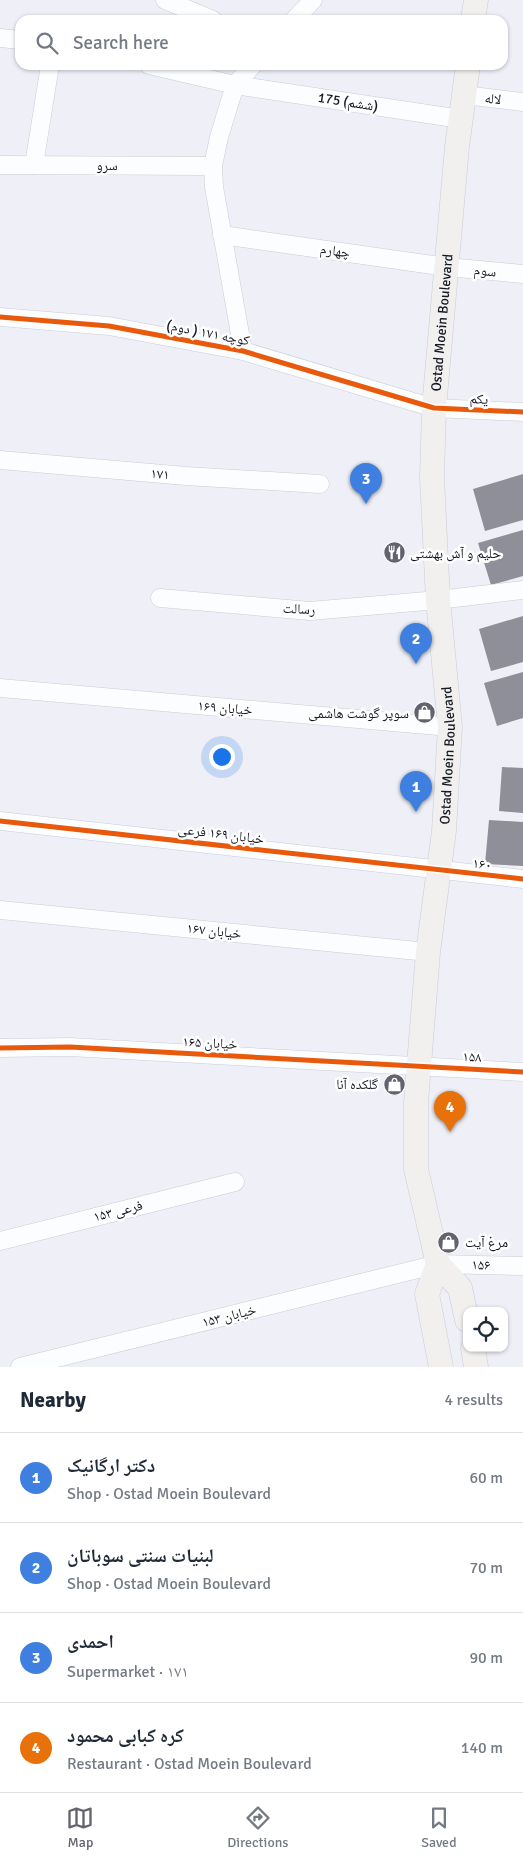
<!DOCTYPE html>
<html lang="en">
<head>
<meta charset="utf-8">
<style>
	:root { --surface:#fff; --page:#f6f6f7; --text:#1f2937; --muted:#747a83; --line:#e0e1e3; --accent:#62636e }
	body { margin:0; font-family:Signika,"Noto Naskh Arabic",sans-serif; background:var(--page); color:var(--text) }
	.controls { position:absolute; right:15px; bottom:15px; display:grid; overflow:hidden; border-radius:10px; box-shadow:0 1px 4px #0004 }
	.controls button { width:45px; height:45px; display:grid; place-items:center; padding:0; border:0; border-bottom:1px solid var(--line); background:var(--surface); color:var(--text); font:25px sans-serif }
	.you { position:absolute; left:221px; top:756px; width:18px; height:18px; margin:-12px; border:4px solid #fff; border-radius:50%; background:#1a73e8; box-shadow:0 0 0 8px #1a73e833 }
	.badge { display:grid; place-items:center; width:32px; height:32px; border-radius:50%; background:var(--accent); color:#fff; font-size:16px; font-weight:700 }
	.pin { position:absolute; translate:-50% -41px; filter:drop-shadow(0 1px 2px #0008) }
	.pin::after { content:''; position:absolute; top:26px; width:18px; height:15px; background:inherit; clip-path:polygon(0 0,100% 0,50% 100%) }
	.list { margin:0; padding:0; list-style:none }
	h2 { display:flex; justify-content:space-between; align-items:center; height:65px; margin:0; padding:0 20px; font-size:21px }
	h2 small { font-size:16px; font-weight:400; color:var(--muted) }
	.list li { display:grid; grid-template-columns:32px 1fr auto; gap:15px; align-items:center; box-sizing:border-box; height:90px; padding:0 20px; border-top:1px solid var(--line) }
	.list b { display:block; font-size:19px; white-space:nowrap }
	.list p { margin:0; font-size:16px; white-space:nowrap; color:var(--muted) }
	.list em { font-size:16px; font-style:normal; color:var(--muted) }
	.icon { flex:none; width:28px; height:28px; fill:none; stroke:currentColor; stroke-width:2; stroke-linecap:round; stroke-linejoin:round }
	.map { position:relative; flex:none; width:523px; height:1367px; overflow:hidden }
	.search { position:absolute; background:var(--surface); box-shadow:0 1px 4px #0004; left:15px; right:15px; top:15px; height:55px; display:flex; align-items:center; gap:12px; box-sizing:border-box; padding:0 18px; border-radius:15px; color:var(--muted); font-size:19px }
	.sheet { height:425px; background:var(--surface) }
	nav { display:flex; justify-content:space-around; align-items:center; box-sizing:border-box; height:70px; border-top:1px solid var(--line); background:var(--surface); font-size:14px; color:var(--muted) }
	nav a { display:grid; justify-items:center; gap:2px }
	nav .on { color:var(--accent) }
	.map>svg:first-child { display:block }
	.building { fill:#8e8f98 }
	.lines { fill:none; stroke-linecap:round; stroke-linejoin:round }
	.minor-casing { stroke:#cbccd6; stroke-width:19 }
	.secondary-casing { stroke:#cbccd6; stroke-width:25 }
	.minor { stroke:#fcfdfe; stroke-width:18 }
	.secondary { stroke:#f1f0ee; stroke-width:24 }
	.cycleway-casing { stroke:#fff; stroke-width:8 }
	.cycleway { stroke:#e8590c; stroke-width:5 }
	.labels { text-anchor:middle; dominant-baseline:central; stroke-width:5; stroke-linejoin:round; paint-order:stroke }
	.street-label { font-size:14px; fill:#161824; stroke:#fff }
	.poi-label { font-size:14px; fill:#161824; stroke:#fff; text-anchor:start }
</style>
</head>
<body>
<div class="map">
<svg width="523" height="1367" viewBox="0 0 523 1367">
	<rect width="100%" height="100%" fill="#eeeff7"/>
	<!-- building -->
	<g class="building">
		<path d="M523,474V520L485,531L473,489Z"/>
		<path d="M523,530V576L491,585L478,543Z"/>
		<path d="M523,616V662L491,671L479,629Z"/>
		<path d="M523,672V718L497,726L484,683Z"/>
		<path d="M502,767L523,768V813L499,811Z"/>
		<path d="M489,820L523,822V866L485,864Z"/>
	</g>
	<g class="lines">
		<defs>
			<g id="minor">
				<path d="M165,0L213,20"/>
				<path d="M294,20L313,0"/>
				<path d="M0,38L20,40"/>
				<path d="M149,65L235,85L461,119"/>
				<path d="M464,95L523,102"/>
				<path d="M0,165L213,166"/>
				<path d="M34,165L50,65"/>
				<path d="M222,235L447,267L523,274"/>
				<path d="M0,317L109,326L243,351L434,408L523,412"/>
				<path d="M243,351L214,187L213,166L219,137L235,85L253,65"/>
				<path d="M0,460L186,476L320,484"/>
				<path d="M160,598L310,611L438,600L523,590"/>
				<path d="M0,688L450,727"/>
				<path d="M0,821L523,879"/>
				<path d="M0,910L428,952"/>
				<path d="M0,1048L70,1047L523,1072"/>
				<path d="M0,1241L235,1182"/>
				<path d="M20,1367L438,1264L523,1266"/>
			</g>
			<g id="secondary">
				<path d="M473,20L476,0"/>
				<path d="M438,1264L427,1294L441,1367"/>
				<path id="s1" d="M467,1320L460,1288L438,1264L416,1169V1103L428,952L444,831L450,727L438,600L432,478L434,408L457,147L468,65"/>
				<path d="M473,1348L476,1367"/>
			</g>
		</defs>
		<!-- minor casing -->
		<use href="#minor" class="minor-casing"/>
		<!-- secondary casing -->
		<use href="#secondary" class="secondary-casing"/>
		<!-- minor -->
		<use href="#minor" class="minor"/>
		<!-- secondary -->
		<use href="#secondary" class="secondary"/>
		<defs>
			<g id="cycleway">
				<path d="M0,317L109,326L243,351L434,408L523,412"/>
				<path d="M0,821L523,879"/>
				<path d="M0,1048L70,1047L523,1072"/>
			</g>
		</defs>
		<!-- cycleway casing -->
		<use href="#cycleway" class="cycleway-casing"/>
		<!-- cycleway -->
		<use href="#cycleway" class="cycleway"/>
	</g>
	<!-- icons -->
	<defs>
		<symbol id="restaurant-disc" viewBox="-11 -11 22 22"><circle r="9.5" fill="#62636e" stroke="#fff"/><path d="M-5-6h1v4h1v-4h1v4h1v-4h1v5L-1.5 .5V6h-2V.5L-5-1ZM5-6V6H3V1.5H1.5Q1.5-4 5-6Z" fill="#fff"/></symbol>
		<symbol id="shop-disc" viewBox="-11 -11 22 22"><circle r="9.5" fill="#62636e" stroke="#fff"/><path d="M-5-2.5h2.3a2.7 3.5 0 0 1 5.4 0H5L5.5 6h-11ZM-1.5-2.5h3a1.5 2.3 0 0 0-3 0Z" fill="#fff"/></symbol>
	</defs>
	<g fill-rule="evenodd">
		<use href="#restaurant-disc" x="382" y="540" width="25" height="25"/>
		<use href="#shop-disc" x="412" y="700" width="25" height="25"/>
		<use href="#shop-disc" x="382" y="1072" width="25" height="25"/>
		<use href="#shop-disc" x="436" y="1230" width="25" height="25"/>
	</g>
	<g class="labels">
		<!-- street labels -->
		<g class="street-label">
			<text transform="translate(493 99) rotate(6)">لاله</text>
			<text transform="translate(348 102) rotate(9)">175 (ششم)</text>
			<text x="107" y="165">سرو</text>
			<text transform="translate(335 251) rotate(8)">چهارم</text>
			<text transform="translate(485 271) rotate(5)">سوم</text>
			<text stroke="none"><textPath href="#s1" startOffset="1012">Ostad Moein Boulevard</textPath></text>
			<text transform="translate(208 333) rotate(11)">کوچه ۱۷۱ ( دوم)</text>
			<text transform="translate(479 399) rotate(3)">یکم</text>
			<text transform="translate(160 474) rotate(5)">۱۷۱</text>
			<text transform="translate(299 609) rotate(3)">رسالت</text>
			<text transform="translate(225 708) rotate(5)">خیابان ۱۶۹</text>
			<text stroke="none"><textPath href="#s1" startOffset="578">Ostad Moein Boulevard</textPath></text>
			<text transform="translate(221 834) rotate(7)">خیابان ۱۶۹ فرعی</text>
			<text transform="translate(482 864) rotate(6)">۱۶۰</text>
			<text transform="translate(214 931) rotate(6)">خیابان ۱۶۷</text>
			<text transform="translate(210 1043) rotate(3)">خیابان ۱۶۵</text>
			<text transform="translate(472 1057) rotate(3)">۱۵۸</text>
			<text transform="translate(118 1211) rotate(-14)">۱۵۳ فرعی</text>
			<text transform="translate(481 1265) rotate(1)">۱۵۶</text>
			<text transform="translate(229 1316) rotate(-14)">خیابان ۱۵۳</text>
		</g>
		<!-- poi labels -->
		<g class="poi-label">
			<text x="410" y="553">حلیم و آش بهشتی</text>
			<text x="409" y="713" text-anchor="end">سوپر گوشت هاشمی</text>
			<text x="378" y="1084" text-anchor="end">گلکده آنا</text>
			<text x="465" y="1242">مرغ آیت</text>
		</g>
	</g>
</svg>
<div class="controls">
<button><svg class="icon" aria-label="locate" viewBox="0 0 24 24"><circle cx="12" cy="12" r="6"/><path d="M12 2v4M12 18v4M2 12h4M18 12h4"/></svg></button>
</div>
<div class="you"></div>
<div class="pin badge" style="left:416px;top:812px;background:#3f7fe0">1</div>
<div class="pin badge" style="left:416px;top:664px;background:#3f7fe0">2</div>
<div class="pin badge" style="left:366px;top:504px;background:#3f7fe0">3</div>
<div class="pin badge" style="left:450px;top:1132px;background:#e8710a">4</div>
<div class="search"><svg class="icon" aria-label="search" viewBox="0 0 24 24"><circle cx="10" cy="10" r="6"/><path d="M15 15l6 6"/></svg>Search here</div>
</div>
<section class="sheet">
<h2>Nearby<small>4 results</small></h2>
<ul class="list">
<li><span class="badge" style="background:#3f7fe0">1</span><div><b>دکتر ارگانیک</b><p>Shop · Ostad Moein Boulevard</p></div><em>60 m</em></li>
<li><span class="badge" style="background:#3f7fe0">2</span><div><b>لبنیات سنتی سوباتان</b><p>Shop · Ostad Moein Boulevard</p></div><em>70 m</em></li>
<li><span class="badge" style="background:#3f7fe0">3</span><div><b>احمدی</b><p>Supermarket · ۱۷۱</p></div><em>90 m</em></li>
<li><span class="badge" style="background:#e8710a">4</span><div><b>کره کبابی محمود</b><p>Restaurant · Ostad Moein Boulevard</p></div><em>140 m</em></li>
</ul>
</section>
<nav>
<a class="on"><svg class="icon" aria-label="map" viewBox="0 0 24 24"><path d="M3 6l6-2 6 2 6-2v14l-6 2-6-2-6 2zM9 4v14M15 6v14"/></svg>Map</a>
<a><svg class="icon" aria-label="directions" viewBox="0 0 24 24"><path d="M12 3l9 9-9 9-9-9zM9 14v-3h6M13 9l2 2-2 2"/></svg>Directions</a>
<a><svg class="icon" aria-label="saved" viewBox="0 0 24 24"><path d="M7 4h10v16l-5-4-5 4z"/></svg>Saved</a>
</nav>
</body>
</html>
